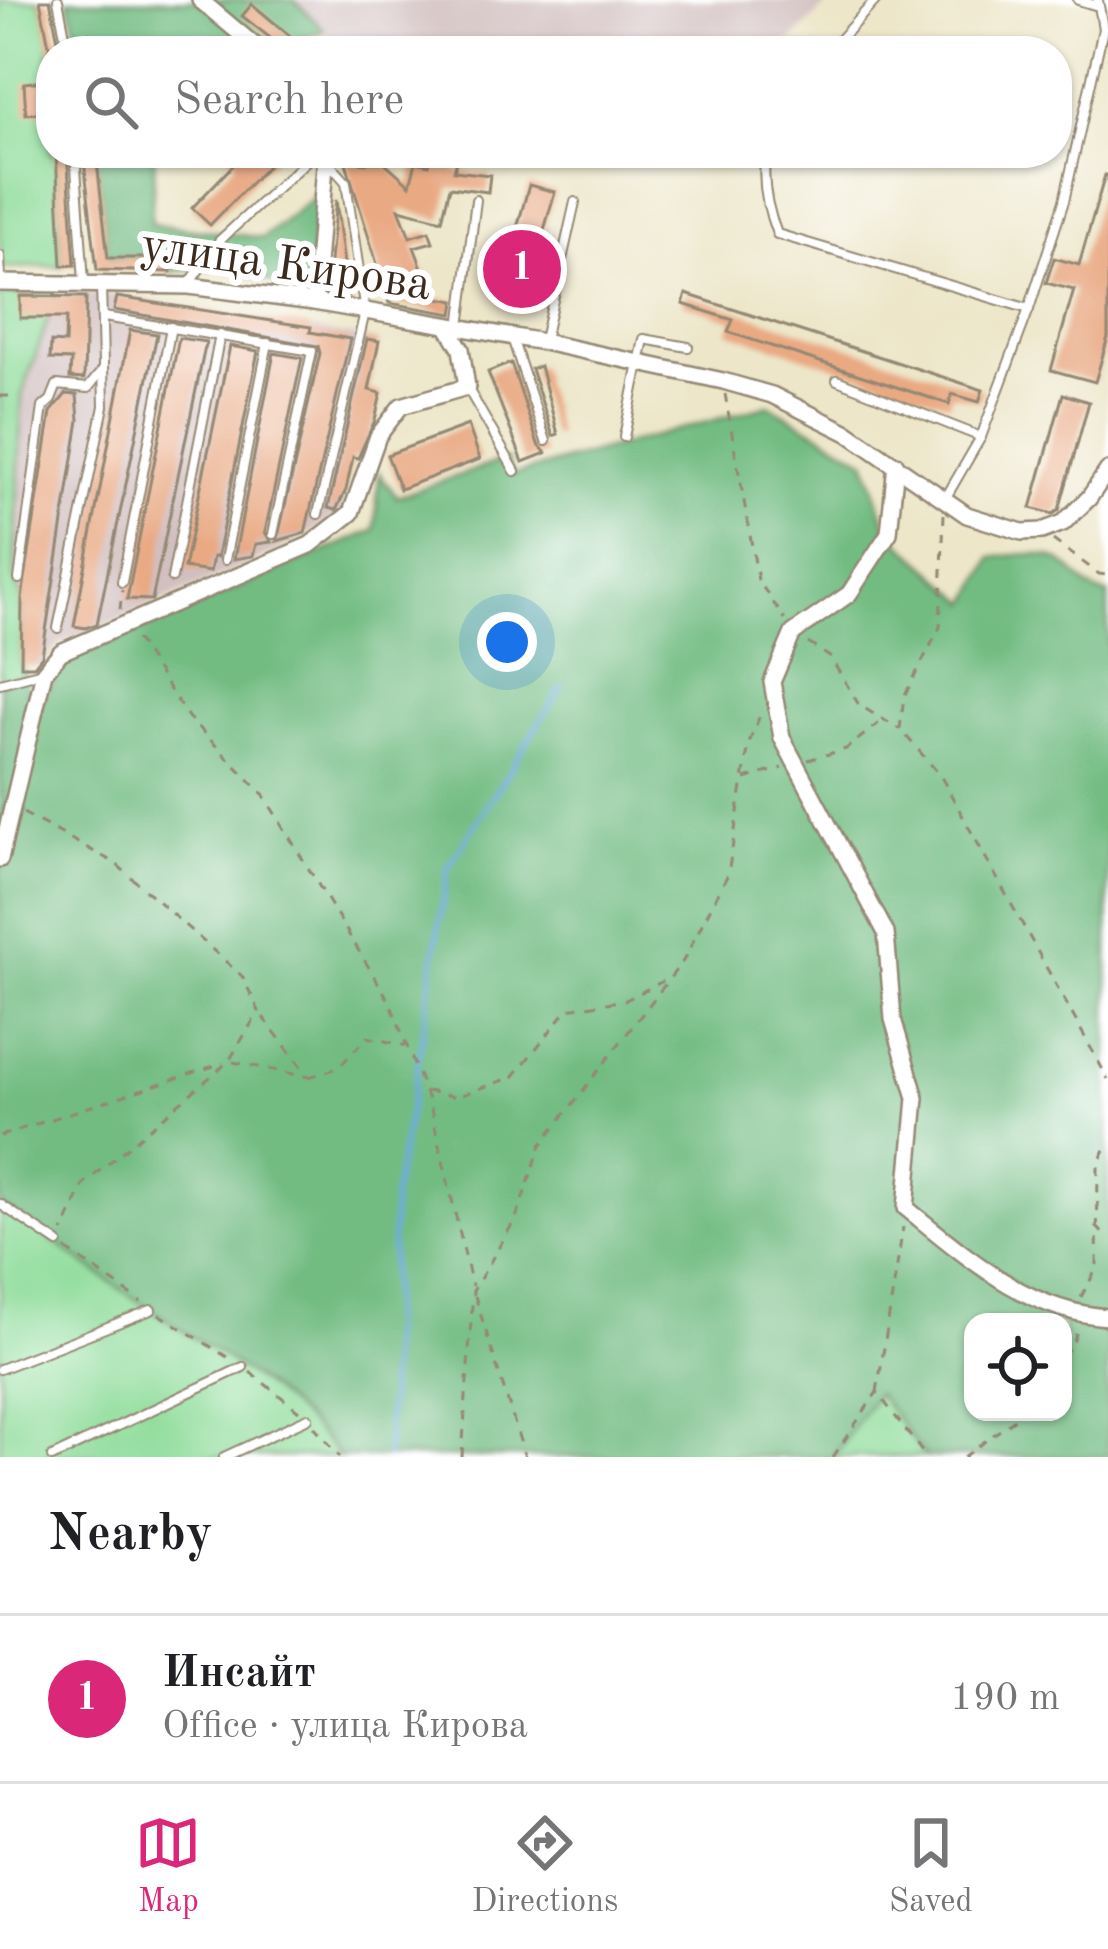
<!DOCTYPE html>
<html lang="en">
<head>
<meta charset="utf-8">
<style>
	:root { --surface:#fff; --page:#f2f2f2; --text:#202124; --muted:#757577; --line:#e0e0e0; --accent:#db2777 }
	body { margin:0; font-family:"Old Standard TT",serif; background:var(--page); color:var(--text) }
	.controls { position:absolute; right:36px; bottom:36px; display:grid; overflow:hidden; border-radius:24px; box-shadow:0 3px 9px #0004 }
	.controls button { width:108px; height:108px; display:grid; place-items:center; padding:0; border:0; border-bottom:3px solid var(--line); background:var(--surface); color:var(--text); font:60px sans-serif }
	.you { position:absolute; left:507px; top:642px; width:42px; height:42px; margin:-30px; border:9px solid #fff; border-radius:50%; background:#1a73e8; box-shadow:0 0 0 18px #1a73e833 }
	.badge { display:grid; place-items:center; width:78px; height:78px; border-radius:50%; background:var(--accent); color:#fff; font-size:39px; font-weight:700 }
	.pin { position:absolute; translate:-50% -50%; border:6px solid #fff; box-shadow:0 3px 12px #0006 }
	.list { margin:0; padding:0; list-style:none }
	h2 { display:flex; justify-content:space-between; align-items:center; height:156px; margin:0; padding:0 48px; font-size:51px }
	h2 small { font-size:39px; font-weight:400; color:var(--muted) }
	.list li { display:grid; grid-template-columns:78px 1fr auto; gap:36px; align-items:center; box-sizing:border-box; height:168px; padding:0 48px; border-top:3px solid var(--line) }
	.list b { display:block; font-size:45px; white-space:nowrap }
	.list p { margin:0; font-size:39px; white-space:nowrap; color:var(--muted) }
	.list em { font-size:39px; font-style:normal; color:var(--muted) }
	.icon { flex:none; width:66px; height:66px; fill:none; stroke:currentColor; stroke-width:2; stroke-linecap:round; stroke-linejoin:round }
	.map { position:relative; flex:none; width:1108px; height:1457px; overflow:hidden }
	.search { position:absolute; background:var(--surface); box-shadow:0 3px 9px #0004; left:36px; right:36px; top:36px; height:132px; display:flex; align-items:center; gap:30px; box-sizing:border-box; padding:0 42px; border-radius:48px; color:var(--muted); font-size:45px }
	.sheet { height:324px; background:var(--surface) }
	nav { display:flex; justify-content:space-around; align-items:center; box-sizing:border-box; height:168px; border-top:3px solid var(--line); background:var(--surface); font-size:33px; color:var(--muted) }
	nav a { display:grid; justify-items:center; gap:6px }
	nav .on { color:var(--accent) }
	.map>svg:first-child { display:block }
	.industrial { fill:#d2bfc0 }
	.green { fill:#8edc9a; stroke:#64835c; stroke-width:3 }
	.forest { fill:#72bc82; stroke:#567350; stroke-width:3; fill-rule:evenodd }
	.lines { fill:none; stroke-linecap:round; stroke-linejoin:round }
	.stream { stroke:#6eaadf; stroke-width:4.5 }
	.building { fill:#e9a983 }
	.service-casing { stroke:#948874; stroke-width:12 }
	.minor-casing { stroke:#948874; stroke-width:20 }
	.path { stroke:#948874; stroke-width:3; stroke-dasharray:9 9; stroke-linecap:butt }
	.service { stroke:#fff; stroke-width:8 }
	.minor { stroke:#fff; stroke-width:15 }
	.labels { text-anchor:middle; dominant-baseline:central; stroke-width:12; stroke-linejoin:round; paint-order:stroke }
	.street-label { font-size:48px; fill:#3b2a1e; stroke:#fff }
</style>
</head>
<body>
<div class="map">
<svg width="1108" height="1457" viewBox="0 0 1108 1457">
	<rect width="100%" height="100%" fill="#fff"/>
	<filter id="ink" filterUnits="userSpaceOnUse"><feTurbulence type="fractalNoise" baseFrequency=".00833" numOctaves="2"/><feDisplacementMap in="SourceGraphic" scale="24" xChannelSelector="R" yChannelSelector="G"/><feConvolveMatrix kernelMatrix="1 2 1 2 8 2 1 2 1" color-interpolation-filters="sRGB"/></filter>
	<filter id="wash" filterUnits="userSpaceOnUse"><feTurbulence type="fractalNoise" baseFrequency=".004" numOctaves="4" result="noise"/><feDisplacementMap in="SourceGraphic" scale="48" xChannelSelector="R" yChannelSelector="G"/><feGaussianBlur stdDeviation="2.7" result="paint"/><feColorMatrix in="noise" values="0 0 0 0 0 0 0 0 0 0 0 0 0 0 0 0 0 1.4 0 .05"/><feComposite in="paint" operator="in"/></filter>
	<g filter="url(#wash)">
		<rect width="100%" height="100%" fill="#ede6c9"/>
		<!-- industrial -->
		<g class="industrial">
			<path d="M294,0H831L781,51H347Z"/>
			<path d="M57,293L117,295L379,341L369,389L381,393L367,460L353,458L342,511L305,537L252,562L59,644L40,667L21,666L22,599L14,579L22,395Z"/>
		</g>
		<!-- green -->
		<g class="green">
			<path d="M0,0H40L49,40L51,153H56L62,266L0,268Z"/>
			<path d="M0,293H57L22,395L14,579L22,598L21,666L25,675L0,683Z"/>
			<path d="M0,1204C51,1238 100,1276 152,1310C222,1357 285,1390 340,1457H0Z"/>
			<path d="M877,1392L926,1457H833Z"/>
		</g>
		<!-- forest -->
		<g class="forest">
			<path d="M68,0H294L324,30L273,51H82Z"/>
			<path d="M96,153H155L151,224L263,238L320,192L305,293L219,265L171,272L170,258H108Z"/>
			<path d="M769,405L866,460L889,533L969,603L992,558C1012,555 1041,550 1060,561C1078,572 1086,593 1108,594V1457H926L877,1393L833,1457H340C285,1390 222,1357 152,1310C100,1276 51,1238 0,1204V683L25,675L33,720L63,662L375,530L379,473L397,497L507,459L513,475ZM973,1322H1063V1412H973Z"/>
		</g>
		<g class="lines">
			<!-- stream -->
			<path class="stream" d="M387,1457L393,1196L417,1071L448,867L562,687"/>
		</g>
		<g id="blocks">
			<!-- building -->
			<g class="building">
				<path d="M40,0H50L60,51H50Z"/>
				<path d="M252,4L308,51H287L242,16Z"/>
				<path d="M51,80V112L26,114L24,83Z"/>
				<path d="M56,153H67L75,265L62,266Z"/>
				<path d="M83,153H96L108,258H171V272L97,270Z"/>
				<path d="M226,153H280L210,225L192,208L236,162Z"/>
				<path d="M343,153H358L361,163L384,162L410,185L416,162L429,165L432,153H459L454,171L490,175L488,192L450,187L442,220L399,209L410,237L429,231L433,242L414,247L433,297L455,301L453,314L389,303Z"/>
				<path d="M1105,175H1108V337L1095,382L1051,370L1074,290L1046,283L1054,258L1079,265Z"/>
				<path d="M529,185L555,192L525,296L500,289Z"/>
				<path d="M336,200L348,296L327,292Z"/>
				<path d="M686,294L983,390L979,402L952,394L949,404L728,332L733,320L683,304Z"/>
				<path d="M20,296L86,297L84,379L70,378L71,360L50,359L51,342L65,343L66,318H20Z"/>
				<path d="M117,297L311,327L310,332L350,339L305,533L277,541L320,353L318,346L114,310Z"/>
				<path d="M130,330L157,334L97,624L86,628L74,626Z"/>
				<path d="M179,338L206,342L152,600L127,599Z"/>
				<path d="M367,339L379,341L369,390L381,393L375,420L358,458L353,457L346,490L336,510L328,508Z"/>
				<path d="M230,346L258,351L217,557H213L210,572L184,568Z"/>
				<path d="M274,353L302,358L265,532L271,542L256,544L253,556L234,559Z"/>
				<path d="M511,363L538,444L546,453L523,462L488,372Z"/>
				<path d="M540,366L558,434L553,436L531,369Z"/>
				<path d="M66,394L77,395L79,420L42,656L34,666H21L22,598L51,412Z"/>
				<path d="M1063,394L1089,402L1059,510L1053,514L1031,508Z"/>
				<path d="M468,425L480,459L400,489L387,455Z"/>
			</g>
		</g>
	</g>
	<g filter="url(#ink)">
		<use href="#blocks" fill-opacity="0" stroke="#948874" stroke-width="3"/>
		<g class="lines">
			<defs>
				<g id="service">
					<path d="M58,0L68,51"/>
					<path d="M1078,0L1098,6"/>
					<path d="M829,51L876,0"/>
					<path d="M75,153L84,282"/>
					<path d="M766,153C761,181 767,208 777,234L1029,309"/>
					<path d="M0,256L1,282"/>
					<path d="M189,284L219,241L315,153"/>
					<path d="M104,317L312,351L273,534"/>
					<path d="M460,327L476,200"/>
					<path d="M512,338L546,441"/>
					<path d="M544,340L575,202"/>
					<path d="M837,380L981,437"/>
					<path d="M468,389L515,471"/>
					<path d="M624,437L644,339L688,347"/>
					<path d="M945,499L981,437L1029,309L1064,201L1103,29L1098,0"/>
					<path d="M318,514L365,312L346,182L327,161"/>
					<path d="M225,560L268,343"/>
					<path d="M172,578L220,335"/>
					<path d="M19,579L43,407L51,400L57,385L88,388L101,372"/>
					<path d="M122,582L171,327"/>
					<path d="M58,628L104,406L101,284"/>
					<path d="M0,683L43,672"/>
					<path d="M0,1204L58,1243"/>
					<path d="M0,1369L151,1310"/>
					<path d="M52,1457L243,1367"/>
					<path d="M224,1457L308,1418"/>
				</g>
				<g id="minor">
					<path d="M200,0L261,51"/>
					<path d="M0,283L189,286L314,302L543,342L723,381L772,395L848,433L967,515L1022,532L1042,531L1063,523L1089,498L1108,470"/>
					<path d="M314,302L326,153"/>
					<path d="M896,464L889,533L849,594L793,633L772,682L782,738L886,933L893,1019L916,1098L906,1208C966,1256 1027,1312 1108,1317"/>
					<path d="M0,859L44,672L61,652L310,545L351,513L378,436L401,406L467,387L461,349L448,327"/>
				</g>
			</defs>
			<!-- service casing -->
			<use href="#service" class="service-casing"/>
			<!-- minor casing -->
			<use href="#minor" class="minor-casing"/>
			<!-- path -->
			<g class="path">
				<path d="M725,394L758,580L785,620"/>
				<path d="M0,396H14"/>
				<path d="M944,514L940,627L904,697L900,729L940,775L1108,1079"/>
				<path d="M1053,540L1099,574L1108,575"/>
				<path d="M120,610L122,590"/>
				<path d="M136,639L188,717L263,794L390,1002L407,1046"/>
				<path d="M808,643L830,657L859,705L899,729"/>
				<path d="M808,760L846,749L883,720"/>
				<path d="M745,779L782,768"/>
				<path d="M23,813L115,863L242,976L259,1011L229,1061L84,1184L63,1232"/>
				<path d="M233,1062L309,1077L260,1013"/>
				<path d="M309,1077L338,1068L367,1037L407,1046L430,1105L472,1286"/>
				<path d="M427,1091L456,1097L513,1077L568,1009L626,1000L663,981"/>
				<path d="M0,1136L223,1063"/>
				<path d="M1096,1226L1108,1239"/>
				<path d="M66,1249L141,1302"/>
				<path d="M475,1296L525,1457"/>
				<path d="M1081,1297L1097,1268L1098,1165L1108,1143"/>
				<path d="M159,1314L232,1360"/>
				<path d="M1063,1356L1073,1343L1079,1325"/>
				<path d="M250,1372L299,1411"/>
				<path d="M877,1392L903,1227"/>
				<path d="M314,1426L340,1457"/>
				<path d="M462,1457L473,1291L516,1218L541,1145L683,961L728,874L749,743L762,710"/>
				<path d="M833,1457L877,1392L926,1457"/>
				<path d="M964,1457L1024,1412"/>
			</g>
			<!-- service -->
			<use href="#service" class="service"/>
			<!-- minor -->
			<use href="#minor" class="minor"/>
		</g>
	</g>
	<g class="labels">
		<!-- street labels -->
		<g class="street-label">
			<text transform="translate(286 266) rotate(8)">улица Кирова</text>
		</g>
	</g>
</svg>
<div class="controls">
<button><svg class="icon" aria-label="locate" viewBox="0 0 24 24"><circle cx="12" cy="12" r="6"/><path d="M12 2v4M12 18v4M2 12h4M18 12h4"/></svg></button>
</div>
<div class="you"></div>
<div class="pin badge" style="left:522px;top:269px">1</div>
<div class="search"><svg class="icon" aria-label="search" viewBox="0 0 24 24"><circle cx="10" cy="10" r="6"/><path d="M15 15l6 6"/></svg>Search here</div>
</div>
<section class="sheet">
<h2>Nearby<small></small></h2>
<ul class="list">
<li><span class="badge">1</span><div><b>Инсайт</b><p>Office · улица Кирова</p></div><em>190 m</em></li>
</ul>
</section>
<nav>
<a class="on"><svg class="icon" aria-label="map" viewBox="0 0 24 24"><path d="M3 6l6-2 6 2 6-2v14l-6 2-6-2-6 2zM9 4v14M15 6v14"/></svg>Map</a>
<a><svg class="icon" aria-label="directions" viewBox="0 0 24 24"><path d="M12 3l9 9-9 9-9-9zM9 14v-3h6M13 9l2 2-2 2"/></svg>Directions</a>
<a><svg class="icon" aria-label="saved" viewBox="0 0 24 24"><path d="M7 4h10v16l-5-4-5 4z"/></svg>Saved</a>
</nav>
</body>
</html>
